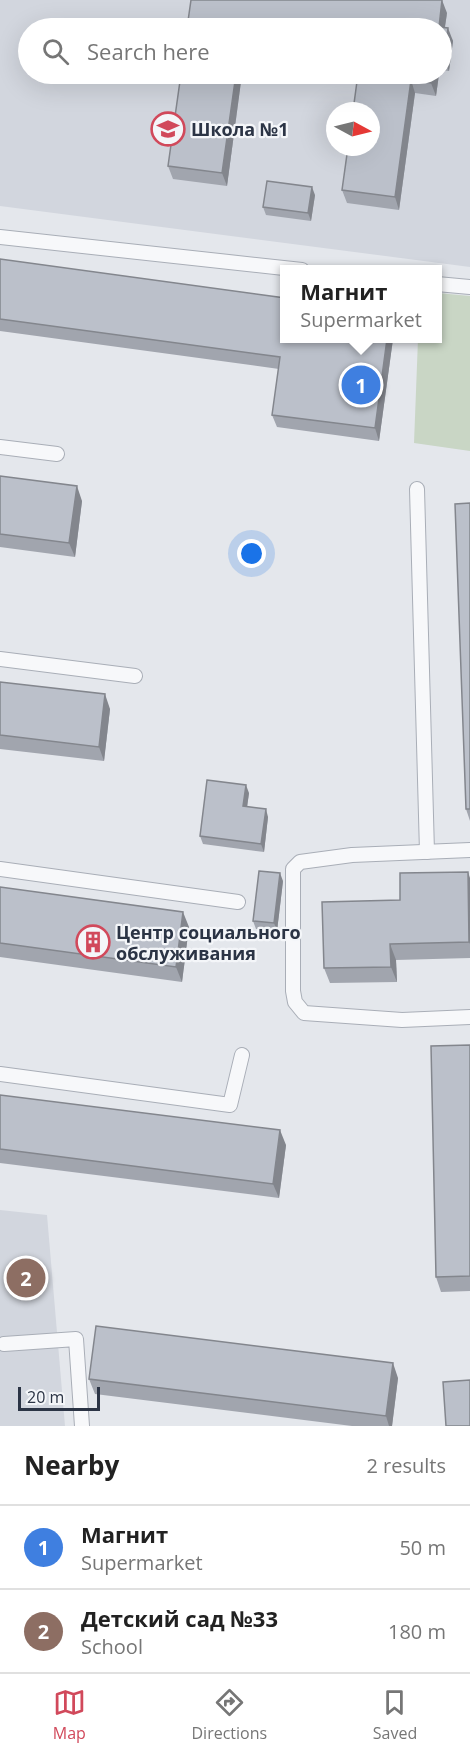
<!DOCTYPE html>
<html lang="en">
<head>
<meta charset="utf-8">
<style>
	:root { --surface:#fff; --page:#f2f2f2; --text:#222; --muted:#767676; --line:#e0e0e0; --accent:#d1495b }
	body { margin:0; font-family:"Open Sans",sans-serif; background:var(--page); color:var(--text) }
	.compass { position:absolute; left:326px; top:102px; width:54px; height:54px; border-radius:50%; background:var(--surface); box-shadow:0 6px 24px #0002; rotate:97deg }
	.scale { position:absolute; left:18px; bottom:15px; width:82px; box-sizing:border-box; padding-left:6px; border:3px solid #2b3445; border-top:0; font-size:16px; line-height:21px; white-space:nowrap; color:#2b3445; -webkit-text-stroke:4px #f4f6f9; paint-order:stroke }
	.you { position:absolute; left:252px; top:554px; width:21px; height:21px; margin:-15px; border:4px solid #fff; border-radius:50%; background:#1a73e8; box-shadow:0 0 0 9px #1a73e833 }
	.badge { display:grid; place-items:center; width:39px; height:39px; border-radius:50%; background:var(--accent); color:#fff; font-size:20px; font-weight:700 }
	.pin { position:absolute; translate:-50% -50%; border:3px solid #fff; box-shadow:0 2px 6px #0006 }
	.popup { position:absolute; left:280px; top:265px; width:162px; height:78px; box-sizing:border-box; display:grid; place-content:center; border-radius:0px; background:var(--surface); filter:drop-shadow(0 2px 4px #0005); font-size:20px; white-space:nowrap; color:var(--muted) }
	.popup b { font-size:22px; color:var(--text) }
	.popup::after { content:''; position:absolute; left:50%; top:100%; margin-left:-12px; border:12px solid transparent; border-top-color:var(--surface) }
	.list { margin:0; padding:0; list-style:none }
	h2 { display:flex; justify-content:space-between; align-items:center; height:78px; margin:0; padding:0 24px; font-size:26px }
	h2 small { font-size:20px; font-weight:400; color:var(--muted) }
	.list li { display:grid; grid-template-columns:39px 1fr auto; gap:18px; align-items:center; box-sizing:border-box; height:84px; padding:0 24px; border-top:2px solid var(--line) }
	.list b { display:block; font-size:22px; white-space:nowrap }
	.list p { margin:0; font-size:20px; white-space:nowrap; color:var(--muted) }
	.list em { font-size:20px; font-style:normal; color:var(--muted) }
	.icon { flex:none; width:33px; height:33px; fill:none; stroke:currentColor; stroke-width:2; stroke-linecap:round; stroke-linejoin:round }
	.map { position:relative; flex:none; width:470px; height:1426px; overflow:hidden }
	.search { position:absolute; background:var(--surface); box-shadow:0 6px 24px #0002; left:18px; right:18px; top:18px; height:66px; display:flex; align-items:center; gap:15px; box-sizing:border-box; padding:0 21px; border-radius:33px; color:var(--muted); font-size:22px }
	.sheet { height:246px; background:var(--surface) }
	nav { display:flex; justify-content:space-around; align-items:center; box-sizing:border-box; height:84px; border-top:2px solid var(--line); background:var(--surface); font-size:16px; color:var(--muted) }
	nav a { display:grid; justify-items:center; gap:3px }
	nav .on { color:var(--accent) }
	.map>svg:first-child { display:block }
	.built { fill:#d2d6de; fill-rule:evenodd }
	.green { fill:#c9d6c5 }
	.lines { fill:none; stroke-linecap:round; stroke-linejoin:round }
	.lane-casing { stroke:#a9aeb7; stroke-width:16 }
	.lane { stroke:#f7f8fa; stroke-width:14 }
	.wall { fill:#a1a5ae }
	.shaded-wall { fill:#83868d }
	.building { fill:#bbc0ca; stroke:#83868d; stroke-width:1.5 }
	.labels { text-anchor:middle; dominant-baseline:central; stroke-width:4.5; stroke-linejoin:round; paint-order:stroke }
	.poi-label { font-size:18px; font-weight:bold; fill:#2b3445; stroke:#f4f6f9; text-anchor:start }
</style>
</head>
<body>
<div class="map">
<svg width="470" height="1426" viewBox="0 0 470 1426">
	<rect width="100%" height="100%" fill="#e4e7ec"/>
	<!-- built -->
	<g class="built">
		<path d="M0,0H470V267L0,206ZM28,28H442V74H28ZM335,111H371V147H335Z"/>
		<path d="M0,1210L47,1215L65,1426H0Z"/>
	</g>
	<!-- green -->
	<path class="green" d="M438,293L470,296V451L414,443L418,339L437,338Z"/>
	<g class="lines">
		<defs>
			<g id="lane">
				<path d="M0,237L302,270"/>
				<path d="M437,284L470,287"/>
				<path d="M0,447L57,454"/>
				<path d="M417,489L427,852"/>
				<path d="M0,659L135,676"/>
				<path d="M470,850L352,855L300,862L293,869V991L295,1002L304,1013L402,1020L470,1017"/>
				<path d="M0,869L238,902"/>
				<path d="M0,1074L230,1105L242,1055"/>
				<path d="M4,1344L76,1339L82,1426"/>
			</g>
		</defs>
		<!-- lane casing -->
		<use href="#lane" class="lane-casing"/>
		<!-- lane -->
		<use href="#lane" class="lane"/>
	</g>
	<!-- wall -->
	<g class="wall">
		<path d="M447,13L445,27L453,41L449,71L441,70V28Z"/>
		<path d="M181,74H242L227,186L173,179L168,166Z"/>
		<path d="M358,74H439L436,96L415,93L399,210L347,203L342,190Z"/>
		<path d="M315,195L311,221L266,215L263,207Z"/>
		<path d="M0,259L393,339L379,441L277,427L272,415L279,369L0,331Z"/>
		<path d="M0,476L82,501L75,557L0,547Z"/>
		<path d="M470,503V821L466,809Z"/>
		<path d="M0,682L110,709L104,761L0,749Z"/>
		<path d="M249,793L247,807L268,817L264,852L203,844L200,836Z"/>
		<path d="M470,878V958L396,960L397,982L330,983L324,968L400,900Z"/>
		<path d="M283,881L277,931L256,929L253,921Z"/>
		<path d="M0,887L189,927L182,982L0,957Z"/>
		<path d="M470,1045V1291L441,1292L436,1277Z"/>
		<path d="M0,1095L286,1145L279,1198L0,1163Z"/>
		<path d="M398,1378L392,1426H352L95,1394L89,1379Z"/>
	</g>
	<!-- shaded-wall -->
	<g class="shaded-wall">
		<path d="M442,0L447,13L443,39L439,27Z"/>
		<path d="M448,28L453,41L449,71L444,59Z"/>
		<path d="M236,74H242L227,186L222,173Z"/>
		<path d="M433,74H439L436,96L431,83Z"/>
		<path d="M411,80L415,93L399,210L395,197Z"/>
		<path d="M312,187L315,195L311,221L308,213Z"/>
		<path d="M387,339H393L379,441L375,428Z"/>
		<path d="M77,486L82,501L75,557L69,543Z"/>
		<path d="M105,694L110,709L104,761L99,747Z"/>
		<path d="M246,785L249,793L246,814L243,806Z"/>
		<path d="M266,809L268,817L264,852L261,844Z"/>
		<path d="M468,872L470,878V944L469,942Z"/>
		<path d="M280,873L283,881L277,931L274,923Z"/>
		<path d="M183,912L189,927L182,982L176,967Z"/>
		<path d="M390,944L396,960L397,982L391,967Z"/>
		<path d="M280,1130L286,1145L279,1198L273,1184Z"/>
		<path d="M393,1363L398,1378L392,1426H389L386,1416Z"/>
	</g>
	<!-- building -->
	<g class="building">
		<path d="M191,0H442L439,27L448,28L444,59L441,58V28H187Z"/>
		<path d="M181,74H236L222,173L168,166Z"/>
		<path d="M358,74H433L431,83L411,80L395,197L342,190L348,147H371V111H353Z"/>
		<path d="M267,181L312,187L308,213L263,207Z"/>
		<path d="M0,259L285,298V339H387L375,428L272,415L280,357L0,319Z"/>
		<path d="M0,476L77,486L69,543L0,534Z"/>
		<path d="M470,503V809H466L455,504Z"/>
		<path d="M0,682L105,694L99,747L0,735Z"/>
		<path d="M207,780L246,785L243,806L266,809L261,844L200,836Z"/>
		<path d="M259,871L280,873L274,923L253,921Z"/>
		<path d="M468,872L469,942L390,944L391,967L324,968L322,902L400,900V873Z"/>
		<path d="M0,887L183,912L176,967L0,943Z"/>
		<path d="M470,1045V1276L436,1277L431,1046Z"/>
		<path d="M0,1095L280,1130L273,1184L0,1149Z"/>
		<path d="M96,1326L393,1363L386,1416L89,1379Z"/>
		<path d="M470,1380V1426H446L443,1382Z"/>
	</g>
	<!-- icons -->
	<defs>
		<symbol id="school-ring" viewBox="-11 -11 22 22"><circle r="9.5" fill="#f4f6f9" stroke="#d1495b" stroke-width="1.5"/><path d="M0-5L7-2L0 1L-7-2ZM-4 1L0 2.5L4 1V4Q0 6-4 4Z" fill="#d1495b"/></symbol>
		<symbol id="building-ring" viewBox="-11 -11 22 22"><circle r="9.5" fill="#f4f6f9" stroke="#d1495b" stroke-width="1.5"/><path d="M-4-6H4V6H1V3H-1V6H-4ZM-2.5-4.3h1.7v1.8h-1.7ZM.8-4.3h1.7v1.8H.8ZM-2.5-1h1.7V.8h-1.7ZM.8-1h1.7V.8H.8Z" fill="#d1495b"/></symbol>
	</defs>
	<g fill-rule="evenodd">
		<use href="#school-ring" x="149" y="110" width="38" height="38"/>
		<use href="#building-ring" x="74" y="923" width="38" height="38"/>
	</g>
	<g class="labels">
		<!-- poi labels -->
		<g class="poi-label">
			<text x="191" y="129">Школа №1</text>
			<text x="116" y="932">Центр социального<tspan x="116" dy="21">обслуживания</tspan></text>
		</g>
	</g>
</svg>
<svg class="compass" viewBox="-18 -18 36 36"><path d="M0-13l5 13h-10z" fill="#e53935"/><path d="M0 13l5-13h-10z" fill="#767676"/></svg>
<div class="scale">20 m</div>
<div class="you"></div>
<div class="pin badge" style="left:361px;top:385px;background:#3f7fe0">1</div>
<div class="popup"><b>Магнит</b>Supermarket</div>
<div class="pin badge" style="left:26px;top:1278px;background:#8d6e63">2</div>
<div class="search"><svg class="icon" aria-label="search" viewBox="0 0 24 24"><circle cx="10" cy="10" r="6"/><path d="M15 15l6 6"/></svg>Search here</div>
</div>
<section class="sheet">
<h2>Nearby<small>2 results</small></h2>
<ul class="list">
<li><span class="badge" style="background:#3f7fe0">1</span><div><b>Магнит</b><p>Supermarket</p></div><em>50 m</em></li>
<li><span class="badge" style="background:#8d6e63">2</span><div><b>Детский сад №33</b><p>School</p></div><em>180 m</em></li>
</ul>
</section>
<nav>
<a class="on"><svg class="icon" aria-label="map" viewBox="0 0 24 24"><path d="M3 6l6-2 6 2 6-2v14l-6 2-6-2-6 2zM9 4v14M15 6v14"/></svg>Map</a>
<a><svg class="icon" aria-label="directions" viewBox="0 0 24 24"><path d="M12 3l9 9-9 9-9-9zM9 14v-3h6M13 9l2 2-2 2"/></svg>Directions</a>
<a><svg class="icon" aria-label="saved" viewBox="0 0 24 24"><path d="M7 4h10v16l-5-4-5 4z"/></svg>Saved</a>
</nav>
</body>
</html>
